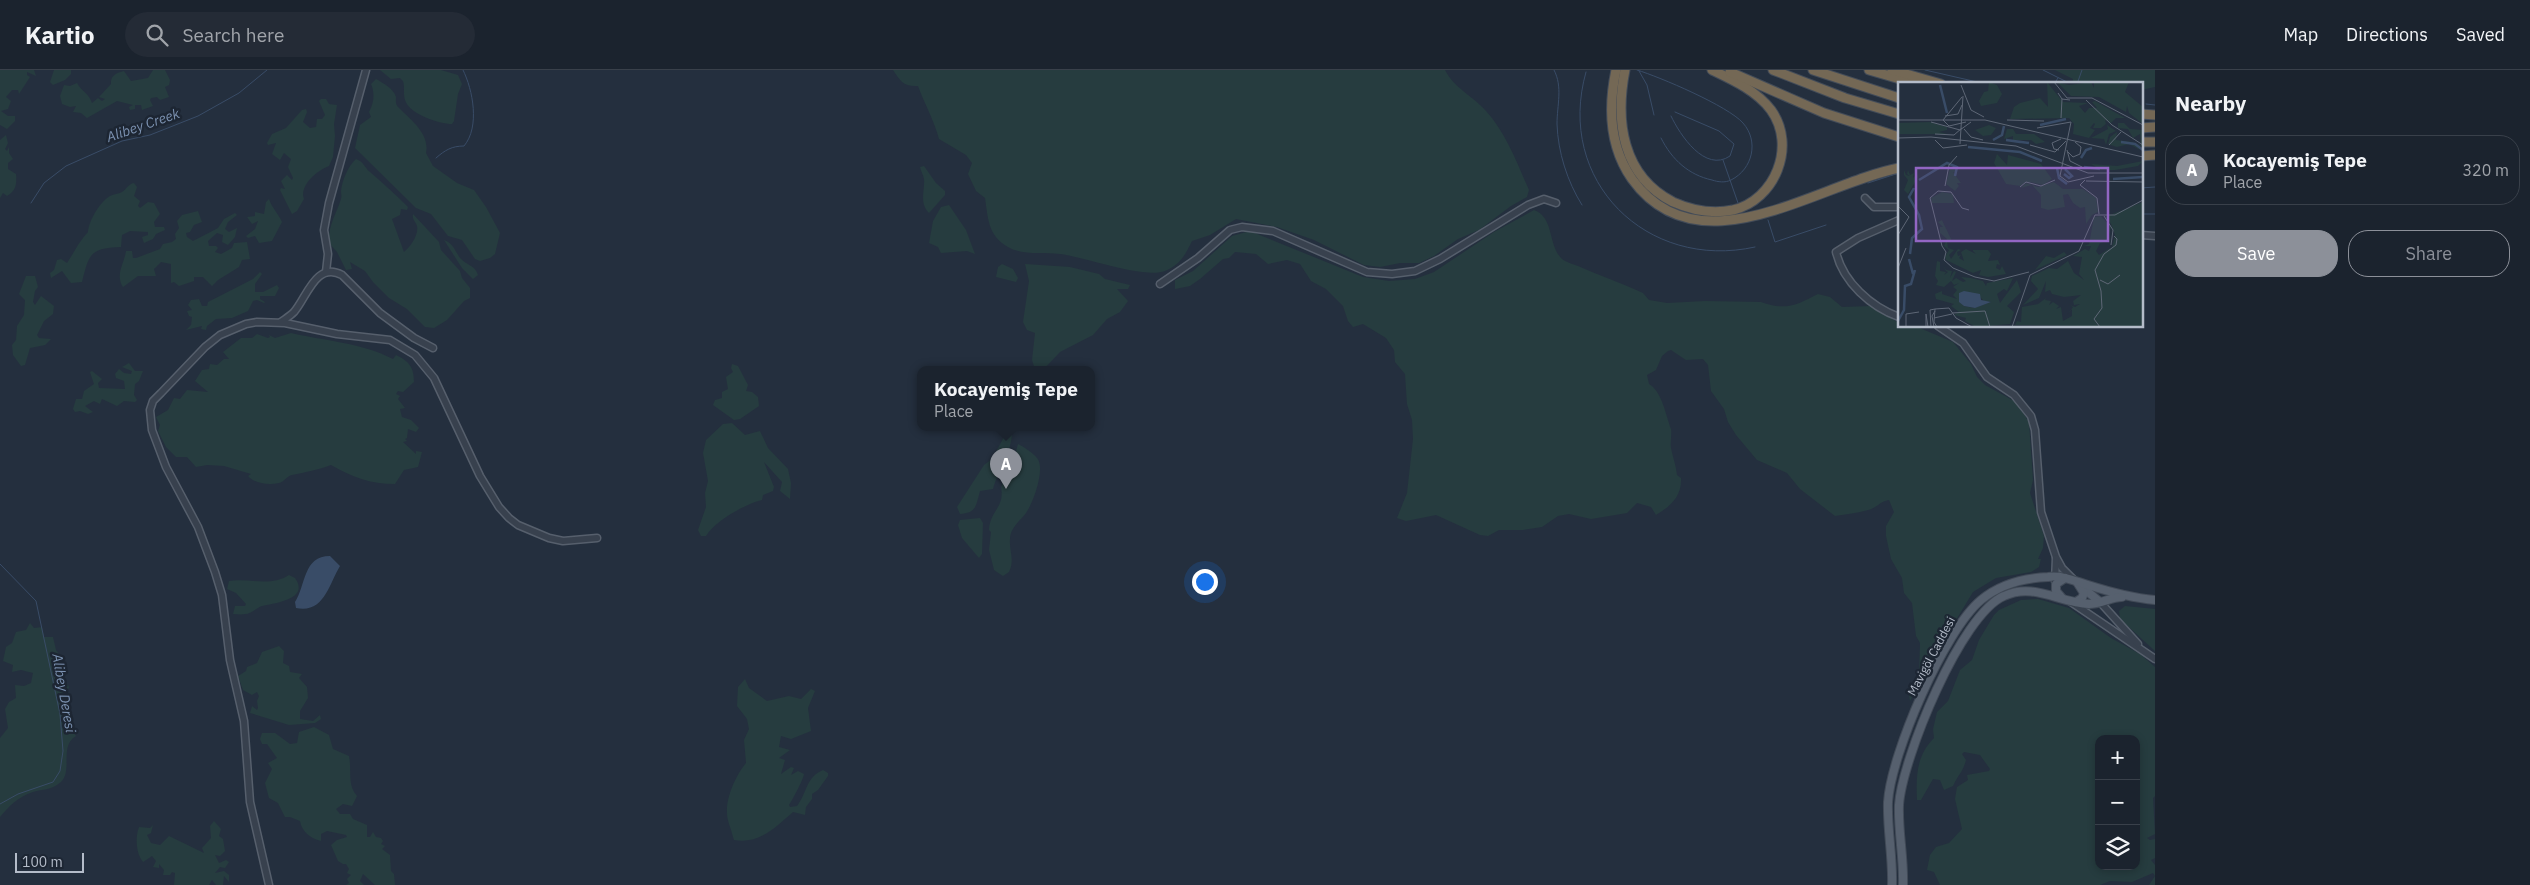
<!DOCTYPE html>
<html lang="en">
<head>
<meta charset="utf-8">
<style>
	:root { --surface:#1b232e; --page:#242b36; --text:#f1f3f6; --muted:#a0a4aa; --line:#39404a; --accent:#8c9099 }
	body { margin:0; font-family:"IBM Plex Sans",sans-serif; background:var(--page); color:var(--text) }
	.controls { position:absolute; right:15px; bottom:15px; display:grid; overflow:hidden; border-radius:10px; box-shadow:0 2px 8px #0003 }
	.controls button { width:45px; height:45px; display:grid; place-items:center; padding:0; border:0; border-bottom:1px solid var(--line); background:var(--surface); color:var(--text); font:25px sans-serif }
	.scale { position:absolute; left:15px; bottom:12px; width:69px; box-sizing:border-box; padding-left:5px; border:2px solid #b4bcc9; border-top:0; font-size:14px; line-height:18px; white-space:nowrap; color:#b4bcc9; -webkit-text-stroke:4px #1d2633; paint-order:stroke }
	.you { position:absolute; left:1204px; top:511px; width:18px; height:18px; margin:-12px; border:4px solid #fff; border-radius:50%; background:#1a73e8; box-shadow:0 0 0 8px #1a73e833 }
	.badge { display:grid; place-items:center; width:32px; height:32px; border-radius:50%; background:var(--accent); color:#fff; font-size:16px; font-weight:700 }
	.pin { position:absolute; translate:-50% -41px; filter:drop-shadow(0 1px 2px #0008) }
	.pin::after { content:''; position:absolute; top:26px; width:18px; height:15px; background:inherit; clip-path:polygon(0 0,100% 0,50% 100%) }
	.popup { position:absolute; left:917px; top:296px; width:178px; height:65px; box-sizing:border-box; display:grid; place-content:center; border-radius:10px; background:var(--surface); filter:drop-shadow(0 1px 4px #0005); font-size:16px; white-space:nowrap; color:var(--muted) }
	.popup b { font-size:19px; color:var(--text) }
	.popup::after { content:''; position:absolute; left:50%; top:100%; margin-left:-10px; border:10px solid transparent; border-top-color:var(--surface) }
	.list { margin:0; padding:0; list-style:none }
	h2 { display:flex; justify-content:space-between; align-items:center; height:65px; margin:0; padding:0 20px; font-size:21px }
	h2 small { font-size:16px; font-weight:400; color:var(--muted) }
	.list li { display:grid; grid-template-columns:32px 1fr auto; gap:15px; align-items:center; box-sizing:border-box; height:70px; margin:0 10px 10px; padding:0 10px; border:1px solid var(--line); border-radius:20px }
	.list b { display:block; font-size:19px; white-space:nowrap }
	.list p { margin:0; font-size:16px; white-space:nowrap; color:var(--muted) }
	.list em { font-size:16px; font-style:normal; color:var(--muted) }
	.actions { display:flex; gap:10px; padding:15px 20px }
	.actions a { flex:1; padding:11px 0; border:1px solid var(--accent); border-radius:20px; text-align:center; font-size:18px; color:var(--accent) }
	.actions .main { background:var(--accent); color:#fff }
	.icon { flex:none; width:28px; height:28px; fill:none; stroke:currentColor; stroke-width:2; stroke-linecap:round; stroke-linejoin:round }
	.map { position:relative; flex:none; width:2155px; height:815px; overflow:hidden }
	header { display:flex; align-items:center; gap:30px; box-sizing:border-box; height:70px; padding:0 25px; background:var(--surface); border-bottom:1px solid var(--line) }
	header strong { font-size:24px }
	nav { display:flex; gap:28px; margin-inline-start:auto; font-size:18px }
	.search { width:350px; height:45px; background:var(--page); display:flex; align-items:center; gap:12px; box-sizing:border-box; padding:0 18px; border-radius:28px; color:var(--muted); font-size:19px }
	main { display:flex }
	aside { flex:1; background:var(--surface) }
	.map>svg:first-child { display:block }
	.green { fill:#263c3f; fill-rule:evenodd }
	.water { fill:#394c67 }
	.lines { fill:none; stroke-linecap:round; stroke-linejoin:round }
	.stream { stroke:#394c67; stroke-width:1 }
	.minor-casing { stroke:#565f6c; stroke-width:9 }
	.major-casing { stroke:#414a57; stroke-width:10 }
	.highway-casing { stroke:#434c59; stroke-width:11 }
	.minor { stroke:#38414e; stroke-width:6 }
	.major { stroke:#56606e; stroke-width:8 }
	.highway { stroke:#746855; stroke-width:9 }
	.labels { text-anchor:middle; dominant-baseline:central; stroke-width:5; stroke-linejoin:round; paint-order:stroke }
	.street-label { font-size:12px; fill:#b4bcc9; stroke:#1d2633 }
	.water-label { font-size:14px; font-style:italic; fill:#7c92b1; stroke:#1d2633 }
	.inset-river { fill:none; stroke:#394c67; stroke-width:2.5 }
	.inset-road { fill:none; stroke:#5e6776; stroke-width:1 }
	.view { fill:#9266c3; fill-opacity:0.15; stroke:#9266c3; stroke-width:2.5 }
	.inset-edge { fill:none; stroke:#b4bcc9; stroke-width:2.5 }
</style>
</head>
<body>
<header>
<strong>Kartio</strong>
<div class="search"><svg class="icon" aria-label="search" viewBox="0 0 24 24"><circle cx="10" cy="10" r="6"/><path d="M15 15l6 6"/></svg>Search here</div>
<nav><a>Map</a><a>Directions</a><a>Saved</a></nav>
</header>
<main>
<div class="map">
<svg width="2155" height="815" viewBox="0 0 2155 815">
	<rect width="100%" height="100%" fill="#242f3e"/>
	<!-- green -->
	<g class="green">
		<path d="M0,0H34L36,6L27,2V5L30,7L19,24L18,20H12L6,27L11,31L8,39L1,41L8,46H15V51L7,59L0,55Z"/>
		<path d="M54,0H71V4L65,10L53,15L50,12Z"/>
		<path d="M153,0H165L170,10L169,15L165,17L169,27L160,30L157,27L151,28L150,30L153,36L142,40L141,35H135V39L130,40L129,37L133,35L117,31L87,48L81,43L73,42L76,36L70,37L62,34L60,26L64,15L70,16L77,13C82,22 88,22 92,33L98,28L102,31L105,29L99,27L111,14C110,5 117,3 124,1L131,11L148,8Z"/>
		<path d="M380,0H441L458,5L462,14L458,24L454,51L452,54C439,54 409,44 405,30C403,25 405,17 403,11L400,8L391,9Z"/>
		<path d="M893,0H1445C1454,18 1473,26 1486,41C1506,63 1517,93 1529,120L1527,127L1511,136L1479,160L1458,169L1434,186L1419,193H1400L1380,197L1364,195L1314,170L1277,157L1236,149L1210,165L1192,171C1185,185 1181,194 1165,201C1144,209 1085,187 1060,184C1043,182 1023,186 1008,177C988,166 988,148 985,128L976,121L968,104L972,93L966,85L939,69C934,50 925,35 918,16C904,17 900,11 893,0Z"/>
		<path d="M2055,0H2155V17L2141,20V14H2072L2073,9Z"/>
		<path d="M376,9C383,13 394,19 396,27C396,32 395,34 399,38C411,50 430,64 426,83L433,96L457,113L474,120L486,137L500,163L495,184L490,188L480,191L475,189L462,170L448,166L431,144L416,138L355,78L360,55L371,47L369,42C374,33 375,23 371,14Z"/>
		<path d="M321,29H326L329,34L337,35L334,54L335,66L333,87L329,96C318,100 299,115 304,129L297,141L292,144L280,120L281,118L285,119L281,111L287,105L292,110L293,108L288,97L291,89L284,83L280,90L272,84L276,73L268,75L267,73L272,64L286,58L302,40L306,39L307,42L303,52L310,58L316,57L317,49H322L325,45L319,31Z"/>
		<path d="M6,65L8,73L5,79L7,81L9,77V83L13,89L8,93V99L16,104C17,114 16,121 7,126L3,123L0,128V70Z"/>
		<path d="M356,89C364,92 364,97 370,102C383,113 396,125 408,137L407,140L401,139L400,145L392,149L404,182C410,177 419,165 417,156C415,150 412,150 413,144L439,172L441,180L460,201L462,208L470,218V228L464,231L447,250L434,258L425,257L407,239L389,228L373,212L365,201L350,192L352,199L346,200L337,182L329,173C328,155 336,145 341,129C342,126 341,124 341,121C342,111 348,96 356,89Z"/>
		<path d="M924,96L936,113L945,121V125L929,143C919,133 925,120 924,109C923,104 921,102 920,97Z"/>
		<path d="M134,113L137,117L134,126L140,131L138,136L140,138L148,132L154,133L160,144L154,152L155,157H164L165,160L156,164L153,169L144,173L142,167L148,165V162L130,161L122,165L121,177C90,178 89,184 82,212L71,213L62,201L51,208L50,203L54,200L57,190L61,189L67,193C75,181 78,173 88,162C89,150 100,132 110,126C114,124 118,124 122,122C127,119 128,114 134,113Z"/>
		<path d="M269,129C272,138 278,143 282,152L272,171L259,173L255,166L248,168L246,166L255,159L258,151L252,154L247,147L255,146V142L264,144L266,132Z"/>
		<path d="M949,135L966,160L975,184L967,181L941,183L938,177L929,173L933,151L941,137Z"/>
		<path d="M1534,140C1554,147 1548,174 1561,188C1565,192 1573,194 1578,196C1600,206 1622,213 1643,223L1649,230L1667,233L1705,231L1761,232C1785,241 1797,235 1818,224L1830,227L1842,237L1871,236L1899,253V256H1915L1953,272L1971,294L1977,307L1985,315L2016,332L2029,352L2033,410L2030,423L2044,466L2043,478L2038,489H2041L2039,497L2031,502L1996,508L1973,522L1927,598L1910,631L1909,625L1919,605L1920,573L1916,566L1912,533L1904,523L1902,508L1891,489L1886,466V456L1894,442L1889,430C1880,431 1877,438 1868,440C1858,443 1846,444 1835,446L1800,419L1787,403L1757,390L1736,365L1728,352L1724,339L1711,321L1708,295L1703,289L1686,290L1671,280L1668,281L1662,286L1656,300L1647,305L1649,314C1662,321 1666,346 1671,359C1672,365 1670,372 1671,378C1673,388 1676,395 1677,405L1681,408C1682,426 1671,436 1656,445L1651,437L1637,433L1627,443L1591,449L1569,444L1558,446L1542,457L1523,460H1499L1488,466L1480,465L1436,445L1406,451L1397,448L1407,423L1413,369L1412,350L1407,334L1405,304L1395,292L1394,280L1386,268L1363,254L1353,257L1348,251L1343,236L1326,219L1311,211L1300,194L1287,190L1268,194L1256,184L1235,182L1229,188L1223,189L1200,209L1190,216L1175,219V210L1193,201L1232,166L1250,161L1363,207L1389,211L1415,209L1434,202L1494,162Z"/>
		<path d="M198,141L202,152L194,155L190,162L186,163L187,167L193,171L218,158L224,149L235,143L237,145L228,152L225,159L229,162L237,158L235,167L228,175L222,172L223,165L217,163L208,171L209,176H216L218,178L215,182L221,184L232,178L234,173L247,172L250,189L242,190L239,197L218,210L212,216L203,207H194V211L179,216L174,212L171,213V194L161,192L154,199L156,206H138L123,217C115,205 124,194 126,181H132L133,188H136L160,179L163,174L172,172L176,169L175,164L179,158L177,151L182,145Z"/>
		<path d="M444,170C453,173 455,181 460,188C466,195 475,195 478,205L473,209L462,198Z"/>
		<path d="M1002,194L1013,199L1018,208L1016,212L996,207L998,197Z"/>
		<path d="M1025,194L1070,197L1099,204L1105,209L1130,215L1128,219H1117L1128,231L1120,242L1107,249L1093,265L1060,282L1044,299H1035L1032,290L1035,263L1027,260L1023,252L1029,211Z"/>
		<path d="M260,202L262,204L255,214V222H263L277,215L279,218L275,226H260V229L265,232L264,233L257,230L253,231L248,241L232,248L216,249L207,256L206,260L201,259L202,256L186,260L191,255L192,247L189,246L187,241L192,240L188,235L191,230L199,229L202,236H207L208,232L253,209Z"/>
		<path d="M26,206H35L38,217L35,221L33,232L35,235L41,226L54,236L53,244L44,251L37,265L39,268L51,269L45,275L30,278L25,295L21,296L13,285L12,275L16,270L17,256L24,245L25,230L19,224Z"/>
		<path d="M291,263C326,271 362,273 393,289L396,285C409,291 414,297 414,312L403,322L398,321L396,324L400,326L398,329L405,338L400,339L402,347L411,350L419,358L416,362L408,359L407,368L405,369L407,371L403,372L416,384V381L422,382L418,397L404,400L395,414C370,414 352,407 331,395C318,400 306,402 292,405C287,406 284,412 279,413C269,415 255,414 248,406L251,404L224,396L207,395L196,397L187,387H176L166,377L158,361L160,355L156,347L168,340L174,328L180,329L187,320L208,322L195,311L202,300L209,299L210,294L217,295L224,289H229L223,282L241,268H252L257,264L268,268L270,267L269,265L275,268Z"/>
		<path d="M129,293L135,301H143L139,311L135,314L134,325L137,330L135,332L124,331L117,336L102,329L100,334L94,331L85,336L93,342L88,344L80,341L75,342L73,339L76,329H82L84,321L94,314L90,302L92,301L102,309L98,313L99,318L125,319L124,311L116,308L115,304L119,299L124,303L131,304L132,301L122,297Z"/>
		<path d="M732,294L738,296L748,315L746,321L752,322L758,327L759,336L740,349L734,350L713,335L715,330L722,328V322L728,319L726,307L733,302L731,298Z"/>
		<path d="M732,353L745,365L760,361L768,378L788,399L791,413L790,429L780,421L782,412L764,392L774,417L773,421L763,425L762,430C745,434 715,451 706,466H701L698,460L706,437L705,423L708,411L703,383L706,370L723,354Z"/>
		<path d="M1009,362H1012C1012,382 998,400 993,419L980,421C976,435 977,443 960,444L957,437L984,395L992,389L1004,367Z"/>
		<path d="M1018,374C1024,377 1032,382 1037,388C1046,398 1033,433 1026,443C1020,451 1010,458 1010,469C1009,481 1015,490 1009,502L1003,506L994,500L989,480L991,462L989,460C990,440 1005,438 1001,417L1014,389Z"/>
		<path d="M980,448L983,453L982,484L979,488L962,468L958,455L960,450Z"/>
		<path d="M289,505L295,508C310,529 276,533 262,536C256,538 251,544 245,544C241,545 237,544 233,544L235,536H245L246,534L236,523L227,519L229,511C249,508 271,517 289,505Z"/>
		<path d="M2038,529L2069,538L2111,568L2140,584L2155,597V726L2153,728L2155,764L2147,768L2150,770L2155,769V788L2151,790L2155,795V815H2149L2155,806L2153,803L2132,812L2110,811L2100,815H1940L1934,802L1927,800L1930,785L1936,777L1949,773L1962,759L1955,729L1957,717L1968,710L1967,705L1989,701L1990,699L1980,685L1964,682L1962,684L1966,690C1963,702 1958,705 1953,716L1944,720L1940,710L1933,709L1921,730H1917C1916,707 1916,686 1934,668L1933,659L1937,642L1948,631L1960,600L1972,590L1979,570L1994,545L1999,540L2021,530ZM2099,669H2136V796H2099Z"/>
		<path d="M2125,536L2155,539V581L2120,549L2119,541Z"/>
		<path d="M30,553L34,558L42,557L44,567H53L56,580L64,591L62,606L69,617L64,630L69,645L66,650L76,666C59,676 73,700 61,712C52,720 43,719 33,722C18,727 9,736 0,747V668L8,658L5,639L9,632L16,628L15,615L24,616L31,613L33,603L21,600L12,602L13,595L3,591L6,577L12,573L16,562L26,560Z"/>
		<path d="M279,576L284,581L283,593L289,596L290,602L302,604L299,608L307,617L308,628L300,641V649L313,651L320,645L321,649L315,653L289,655L250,643L252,636L257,640L258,638L257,631L259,626L257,622L252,625L243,620L238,606L246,601L247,597L257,593L262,582Z"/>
		<path d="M745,609L749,618L767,631L789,626L801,629L811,619L815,621L808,638L811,661L791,669L781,666L779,677L790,680L779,688L785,690L781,704L791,697L794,698L791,705L798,701L804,704C804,708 792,731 789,735L790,737L797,736C807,723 806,707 823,700L828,703V706L818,720L812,724V729L806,737L805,745L793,742C777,756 759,775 734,770L733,767C731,758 727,751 727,743C726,727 736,705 746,693L744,670L749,659L747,649L737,636L738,617Z"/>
		<path d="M314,657L329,665L333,679L349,686C352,701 347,715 357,726L352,736L343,734L336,739L340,744H350L353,749L367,755V767H370L373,762L376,767L381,768L383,771L381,774L385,776L382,779L390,785L391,801L394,804L395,815H375L363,804L360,811L364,815H346L349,813L347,809L351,805L347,803L349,799L346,794H343L338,791L331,775L337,770L347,767L346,765L327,761L321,764V771C310,768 302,762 300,751L290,747H285L278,733L269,728L265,713L272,699L268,693L277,688L267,674H262L260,669L262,663H275L290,674L297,673L299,662Z"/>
		<path d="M214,751L221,759L219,766L223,769L225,781L220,786L215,785L219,793L226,790L229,792L225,798L220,797L215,803L224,801L229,805V812L224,806L223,815H216L212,810L209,815H174L175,803L172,802L170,805H163L164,800L159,794V798L153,797L156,791L152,786L143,792C136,784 135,767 139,757L150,758L153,755L151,763L147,765L151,773L160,775L169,766L204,783L202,778L211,768L210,756Z"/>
	</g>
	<!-- water -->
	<path class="water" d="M330,486L340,496C329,514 324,544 296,538L295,532C306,515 303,486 330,486Z"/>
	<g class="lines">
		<!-- stream -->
		<g class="stream">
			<path d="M1554,0C1563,17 1557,35 1557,54C1558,82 1567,111 1582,135"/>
			<path d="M1637,0C1660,7 1728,36 1743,53C1759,71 1753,99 1731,110C1725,113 1718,112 1712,110C1689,105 1672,90 1661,68"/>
			<path d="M1925,0L1986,14"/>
			<path d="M2043,0L2071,14"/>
			<path d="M1639,1L1647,15L1654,45"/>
			<path d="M1586,2C1555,111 1647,201 1755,177"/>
			<path d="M2054,14L2058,8"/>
			<path d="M2077,14L2082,0"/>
			<path d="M2146,34L2155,35"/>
			<path d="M1671,46C1680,65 1705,103 1730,86L1734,74L1719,61L1675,42"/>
			<path d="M436,88C445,80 452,76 464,76C480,57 473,20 463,0"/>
			<path d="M1723,90L1738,133"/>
			<path d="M1868,113L1899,103"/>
			<path d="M2141,118L2155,117"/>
			<path d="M31,133L44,113L66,96L122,71L150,65L198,46L239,23L267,0"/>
			<path d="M2141,144H2155"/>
			<path d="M1768,150L1775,172L1826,155"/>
			<path d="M0,494L36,531L60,644L63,681L60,701L53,712L18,724L0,734"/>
		</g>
		<defs>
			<g id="minor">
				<path d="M1865,128L1874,137H1899"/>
				<path d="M1899,150L1858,168L1836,182C1843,212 1871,237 1899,247"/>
				<path d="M2141,165L2155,166"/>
				<path d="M326,202L328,184L324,160L329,133L366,0"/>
				<path d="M1160,214L1198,188L1230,160L1242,157L1273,161L1367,202L1392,204L1415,201L1440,189L1528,135L1544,129L1556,133"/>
				<path d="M281,252C285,249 290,246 294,242C307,227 316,191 342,205L380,243L414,268L433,278"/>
				<path d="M1938,256L1963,273L1987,307L2014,325L2031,346L2035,360L2041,442L2056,487L2062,498L2074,510"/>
				<path d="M2055,511L2056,488"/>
				<path d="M2071,532L2155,589"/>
				<path d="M2100,532L2138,574"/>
				<path d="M269,815L250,732L244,651L230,590L222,525L215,502L198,457L166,397L152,360L150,340L153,331L161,323L205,277L220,265L246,254L257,252L285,253L337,264L390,270L415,285L434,308L480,406L499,437L509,448L518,455L549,468L563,471L597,468"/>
			</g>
			<g id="major">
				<path d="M2082,517L2100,532"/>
				<path d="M2062,528L2056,521V514L2065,508"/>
				<path d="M2076,532L2082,528L2084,523L2077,512"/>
				<path d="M1892,815C1893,787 1887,759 1888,732C1891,684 1944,561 1981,530C1999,515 2024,508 2048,507C2062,505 2075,511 2088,515C2110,522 2132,528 2155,530"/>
				<path d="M1903,815C1904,788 1898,762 1899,735C1902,689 1961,544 2004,526C2034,512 2059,533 2089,534C2101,534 2111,527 2122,527"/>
			</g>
			<g id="highway">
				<path d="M1616,0C1608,38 1609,76 1632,109C1699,202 1817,114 1899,98"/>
				<path d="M1625,0C1615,51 1622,106 1673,132C1691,140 1713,144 1733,140C1775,130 1797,76 1771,40C1757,21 1733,10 1712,0"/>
				<path d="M1773,0L1845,28L1899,44"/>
				<path d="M1813,0L1899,28"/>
				<path d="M1869,0L1917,14"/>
				<path d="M1892,0L1941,14"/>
				<path d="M1730,2L1824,43L1899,67"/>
				<path d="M2141,44L2155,45"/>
				<path d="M2141,58L2155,57"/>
				<path d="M2141,72H2155"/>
				<path d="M2141,86L2155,85"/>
			</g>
		</defs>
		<!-- minor casing -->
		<use href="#minor" class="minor-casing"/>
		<!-- major casing -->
		<use href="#major" class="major-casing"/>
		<!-- highway casing -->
		<use href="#highway" class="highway-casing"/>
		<!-- minor -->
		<use href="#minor" class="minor"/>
		<!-- major -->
		<use href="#major" class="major"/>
		<!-- highway -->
		<use href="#highway" class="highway"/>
	</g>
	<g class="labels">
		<!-- street labels -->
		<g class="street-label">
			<text transform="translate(1931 586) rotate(-62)">Mavigöl Caddesi</text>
		</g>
		<!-- water labels -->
		<g class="water-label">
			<text transform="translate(143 55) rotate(-19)">Alibey Creek</text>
			<text transform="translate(64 623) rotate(80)">Alibey Deresi</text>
		</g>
	</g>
	<!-- overview -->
	<g transform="translate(1898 12)">
		<rect width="245" height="245" fill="#242f3e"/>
		<path d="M91,0L99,3L104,12L99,21L83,24L81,19L86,10L90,9ZM149,0L165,20L190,21L181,24L187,31L191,26H199L194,20L197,19L227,36H218L213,41L207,38L208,42L203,46H195L197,42L196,41L192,46L197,48L191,56L175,52L176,42L171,36L112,37L116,25L122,21L142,16L150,25ZM159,0L171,3L193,0L196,6V0H231L227,10L245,25V42L231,31L229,24L228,30L201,15L173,14ZM32,40L49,45V48L41,50L49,52H0V41ZM220,41H226L232,47L245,48V65L238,62L243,63L242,52L235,56L230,47L220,46ZM91,43L98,46L93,53L85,54L77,48ZM209,43L218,49L211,52L208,63L206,57L193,56L210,47ZM109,47H115L118,52H136L147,60L138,62L133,58H115V54L106,57ZM219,50L218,58L235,60L242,68L231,62L219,65L210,62L212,55ZM99,72L109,83L110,73L143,82L154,97L145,103L132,100L122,104L108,102L96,81ZM245,79L240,84L217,88H203L193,82L219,84ZM52,86L59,87V91L55,90L63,101H59L61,104L57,109L48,102ZM6,88L8,93L12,94L9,92L10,88L12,93L16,91L15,96L19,92L20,95L10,112L6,108L10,98L6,93ZM156,100L165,107H185L198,116L200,130L194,133L188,142L187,125L182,126L175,121L170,112L165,113L167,125L150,128L143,126V113L134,103L123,106L128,101L140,105ZM44,110L55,112L56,121H34L33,116ZM245,120V245L117,243L119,239L123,240L124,225L140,222L148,216L147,218L153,219L151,223L155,220L161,224L158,227L163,225L165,239L174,234V227L169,233L175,225L172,223L177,225L182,222L176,223L175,219L183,213L166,215L154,212L152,208L147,210L148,199L141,216L125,223L140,207L133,199L134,194L151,186L159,187L170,179L176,191L186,198L181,192L184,175L175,174L187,167L191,169L193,164H186L191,162L196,135L203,134L213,145L210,157L213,158L202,161L198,169L201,173L214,165L217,153L213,142L207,135ZM44,138L54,159H49L50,166L56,168L51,173L53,177L60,167L63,168L59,170L60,174L63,173L61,176L66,179L63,170L68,167L78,172L75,169V168H90L93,172L90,179L100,178L102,183L99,182L98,186L102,188L104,184L108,192L90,195L81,193L83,188L75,191L48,178L47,175L51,168L46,164L49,157L42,151V145H45L40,140ZM166,170L169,173L137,188L148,174L156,176ZM39,179L42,180V189L48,190L46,193L50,190L48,189L45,183L48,188L54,189L52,196L56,189L58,190L54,199L58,196L65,200L68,199L63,195L73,196L85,199L88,204L89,201L115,196L109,209L106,207L99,212L102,221L119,198L123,210L109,224L116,230L112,242L78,245L67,239L68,236L56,233L61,230L53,224L56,222L38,217L37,212L44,209V212L59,217L55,213L59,208L55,205L61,201L56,203L53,199L46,205L38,203L40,199L37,194ZM68,210L80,213L86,219L93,220L76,226L66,224L61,218V211Z" fill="#263c3f" fill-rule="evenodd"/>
		<path d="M66,209L82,212L83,218L93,220L77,226L66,224L61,220V211Z" fill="#394c67"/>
		<path class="inset-river" d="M42,3L49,31M142,43L168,37M95,58L104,53L106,44M122,60L108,58L131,61M223,60L237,62L245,68M70,65L122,70L144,79M183,76L188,68L194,66M186,85L202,87M159,86L161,96L169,102M166,92L171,96L174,94L167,87M215,97L245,95M21,98L49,81L59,85L57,94M12,172L14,156L24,147L21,133L11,115L16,106M11,177L15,192M0,239L6,228L7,204L13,202L17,188"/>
		<path class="inset-road" d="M156,0L169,16H194L245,43M63,3L73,28L86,35M160,11L164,17L172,18M64,15L45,38L51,44L68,40M188,18L214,43L245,63M47,34L60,32L64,23M163,36L164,17M0,38H87L245,75M109,38L146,39M33,40L62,48L73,40M173,40L162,94L170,100L196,94M139,46L173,40M66,47L73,55L85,58M37,52L56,53L64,46M0,56L33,55L118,64L190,91H245M37,58L45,66L69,63M62,62L65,14M132,63L157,70L168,59M211,63L223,50M161,68L156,67L154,61L163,57M169,68L172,79L184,85M170,70L175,75L182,72L183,65L177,60M187,98L182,103L199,116L201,132M188,99L245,100M47,104L51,83L59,74M122,105L128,100L143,104L157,98M0,124L11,135L0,153M71,128L64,126L53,110L40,109L32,116L44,164L48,170L46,178L55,186L77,195L96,199L131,190M206,134L215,148L213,163M0,186L8,166M202,198L210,202L222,193M54,231L87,229L92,245M36,236L54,232M8,245V232L21,230M28,245V232L30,245M33,245L32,228L37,227M36,245L34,234L37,229M39,245L36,240L37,227L51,226L58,236L74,245M114,245L132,193L181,169L197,133H217L245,118M202,245L196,237L204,226L203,209L197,188L206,172L218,163L219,157L216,154"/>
		<path class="view" d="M18,86H210V159H18Z"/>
		<rect width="245" height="245" class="inset-edge"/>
	</g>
</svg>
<div class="controls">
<button>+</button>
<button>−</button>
<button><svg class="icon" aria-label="layers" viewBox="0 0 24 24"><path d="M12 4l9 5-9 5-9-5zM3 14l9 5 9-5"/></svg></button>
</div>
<div class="scale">100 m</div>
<div class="you"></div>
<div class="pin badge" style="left:1006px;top:419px">A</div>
<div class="popup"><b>Kocayemiş Tepe</b>Place</div>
</div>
<aside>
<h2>Nearby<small></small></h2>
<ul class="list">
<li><span class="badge">A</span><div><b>Kocayemiş Tepe</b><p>Place</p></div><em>320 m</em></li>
</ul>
<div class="actions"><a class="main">Save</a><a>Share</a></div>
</aside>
</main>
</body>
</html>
